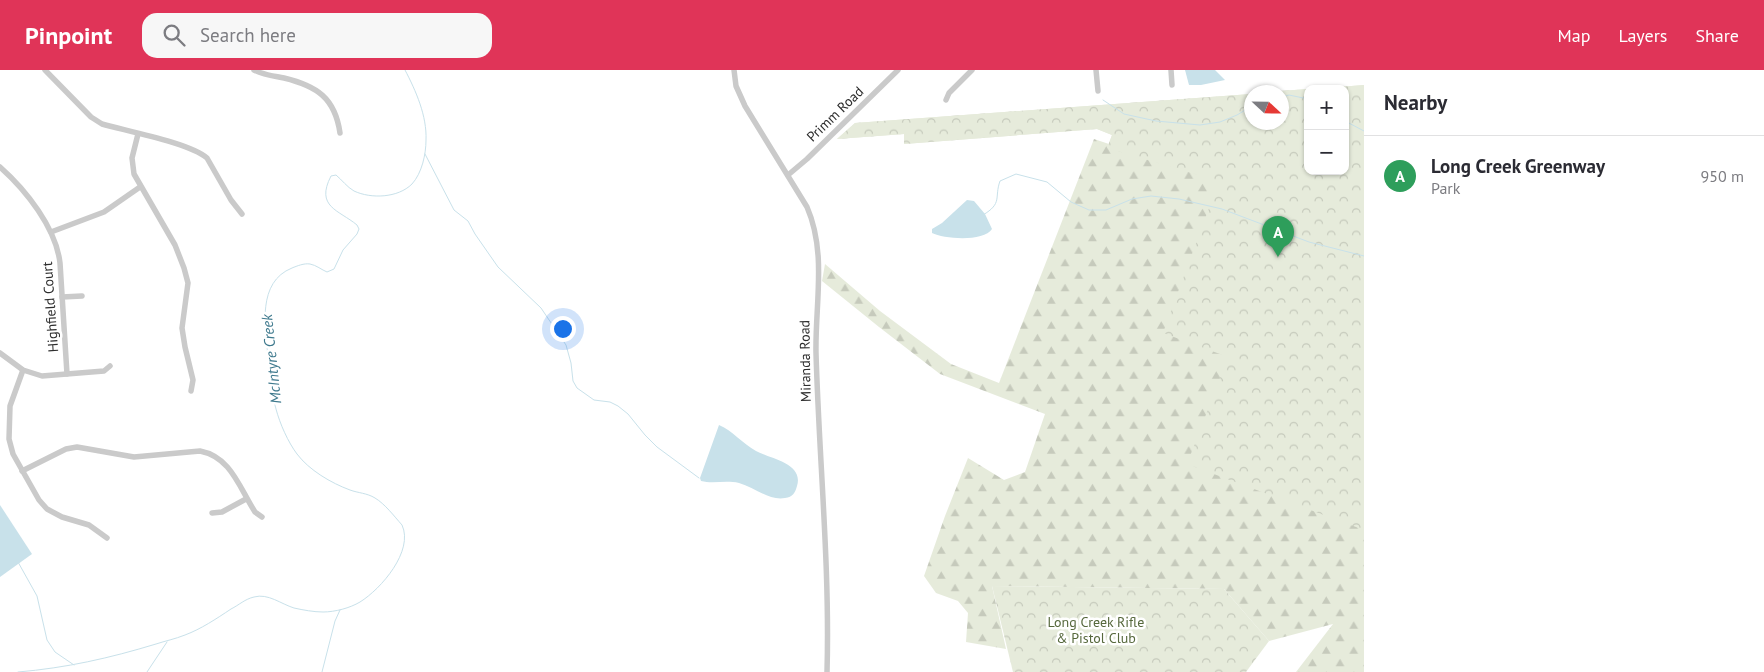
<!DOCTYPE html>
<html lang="en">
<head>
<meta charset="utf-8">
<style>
	:root { --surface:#fff; --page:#f7f7f7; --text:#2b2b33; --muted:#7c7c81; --line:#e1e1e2; --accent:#e03458 }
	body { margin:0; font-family:"PT Sans",sans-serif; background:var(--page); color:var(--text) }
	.controls { position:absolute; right:15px; top:15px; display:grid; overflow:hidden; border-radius:10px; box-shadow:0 1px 4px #0004 }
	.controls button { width:45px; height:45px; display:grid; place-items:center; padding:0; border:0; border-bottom:1px solid var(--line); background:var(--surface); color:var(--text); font:25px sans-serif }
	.compass { position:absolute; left:1244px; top:15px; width:45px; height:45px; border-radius:50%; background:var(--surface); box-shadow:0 1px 4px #0004; rotate:112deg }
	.you { position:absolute; left:562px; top:258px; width:18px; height:18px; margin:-12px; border:4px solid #fff; border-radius:50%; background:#1a73e8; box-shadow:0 0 0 8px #1a73e833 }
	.badge { display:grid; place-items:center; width:32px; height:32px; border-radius:50%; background:var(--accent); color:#fff; font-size:16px; font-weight:700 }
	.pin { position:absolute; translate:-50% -41px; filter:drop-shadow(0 1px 2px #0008) }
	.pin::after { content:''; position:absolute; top:26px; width:18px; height:15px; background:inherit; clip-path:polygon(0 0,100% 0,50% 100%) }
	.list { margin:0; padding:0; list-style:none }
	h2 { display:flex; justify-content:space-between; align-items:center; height:65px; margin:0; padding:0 20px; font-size:21px }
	h2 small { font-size:16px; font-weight:400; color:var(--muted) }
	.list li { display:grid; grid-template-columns:32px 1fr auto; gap:15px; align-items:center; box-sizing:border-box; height:80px; padding:0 20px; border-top:1px solid var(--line) }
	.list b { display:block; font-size:19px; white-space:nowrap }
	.list p { margin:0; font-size:16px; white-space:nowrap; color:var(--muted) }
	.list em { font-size:16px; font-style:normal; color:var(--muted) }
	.icon { flex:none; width:28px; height:28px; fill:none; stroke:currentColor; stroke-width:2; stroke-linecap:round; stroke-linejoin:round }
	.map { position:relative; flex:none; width:1364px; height:602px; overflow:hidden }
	header { display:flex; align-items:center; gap:30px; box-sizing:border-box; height:70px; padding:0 25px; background:var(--accent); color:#fff }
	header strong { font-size:24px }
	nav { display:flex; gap:28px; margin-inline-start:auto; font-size:18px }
	.search { width:350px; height:45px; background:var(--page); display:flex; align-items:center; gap:12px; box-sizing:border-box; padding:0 18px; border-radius:15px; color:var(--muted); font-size:19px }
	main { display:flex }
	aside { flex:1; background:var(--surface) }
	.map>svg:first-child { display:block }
	.forest { fill:url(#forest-firs) }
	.park { fill:url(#park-crowns) }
	.water { fill:#c8e1ea }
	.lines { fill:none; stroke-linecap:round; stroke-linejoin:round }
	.stream { stroke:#c8e1ea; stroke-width:1 }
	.minor { stroke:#cacaca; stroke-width:5.5 }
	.labels { text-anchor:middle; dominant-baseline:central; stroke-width:5; stroke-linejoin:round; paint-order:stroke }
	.street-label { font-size:14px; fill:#2d2d2d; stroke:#fff }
	.park-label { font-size:14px; fill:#56683c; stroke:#fff }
	.water-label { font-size:15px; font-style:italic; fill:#3e798d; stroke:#fff }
</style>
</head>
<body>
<header>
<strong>Pinpoint</strong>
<div class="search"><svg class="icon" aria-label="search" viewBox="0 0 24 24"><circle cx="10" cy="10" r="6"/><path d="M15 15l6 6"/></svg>Search here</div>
<nav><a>Map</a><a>Layers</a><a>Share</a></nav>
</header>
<main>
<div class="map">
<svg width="1364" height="602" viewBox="0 0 1364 602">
	<defs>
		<pattern id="forest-firs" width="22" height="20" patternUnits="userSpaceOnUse" patternTransform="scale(1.25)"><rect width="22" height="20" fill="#e6ebdb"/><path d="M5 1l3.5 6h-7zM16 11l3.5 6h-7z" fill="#c6cabc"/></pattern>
		<pattern id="park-crowns" width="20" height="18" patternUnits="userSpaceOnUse" patternTransform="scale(1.25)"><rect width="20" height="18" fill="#e6ebdb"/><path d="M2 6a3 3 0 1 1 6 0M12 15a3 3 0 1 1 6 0" fill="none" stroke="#c6cabc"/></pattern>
	</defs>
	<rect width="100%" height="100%" fill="#fff"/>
	<!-- forest -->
	<path class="forest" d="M1364,15V602H1296L1333,554L1269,571L1224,519L992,516L1006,579L966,572L968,543L958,531L936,523L924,506L945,446L968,388L1004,410L1025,402L1045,344L940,304L879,257L822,211L825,194L880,241L951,294L999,313L1094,69L1109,74L1112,65L1097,59L904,74V64L837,69L855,53L1251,24L1252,52H1282V22H1268L1308,19V101H1345V19H1314Z"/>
	<!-- park -->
	<g class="park">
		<path d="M1364,15V460L1187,394L1228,287L1163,263L1219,111L1107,78L1112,65L1097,59L904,74V64L837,69L855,53L1251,24L1252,52H1282V22H1268L1308,19V101H1345V19H1314Z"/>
		<path d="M992,516L1224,519L1269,571L1246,602H1013Z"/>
	</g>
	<!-- water -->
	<g class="water">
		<path d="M1185,0H1215L1225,10L1201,15H1189Z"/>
		<path d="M967,130L974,131L985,144L992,159C984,172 944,169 932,163V159L942,153Z"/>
		<path d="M719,355C733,361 743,374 756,381C770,389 804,393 797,416C795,423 793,427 785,428C769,431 754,417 739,413C726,410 713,414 701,411L700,408Z"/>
		<path d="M0,435L32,484L0,507Z"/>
	</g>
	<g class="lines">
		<!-- stream -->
		<g class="stream">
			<path d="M1282,27L1289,25L1308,29"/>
			<path d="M1103,30L1124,44L1156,51L1200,55L1220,52L1237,45L1252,36"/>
			<path d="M1345,51L1364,61"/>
			<path d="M425,84L454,140L468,151L475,164L498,197L541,238L566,275L571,293L573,311L577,318L594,330L610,332L618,336L628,344L645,365L657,377L699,408"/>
			<path d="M983,145C1003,133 994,128 1000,111L1016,104L1047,112L1071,132L1089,140H1106L1132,129L1151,126L1179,129L1222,139L1309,172L1364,186"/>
			<path d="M18,492L37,526L47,570L55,582L74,595"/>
			<path d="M18,602C66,598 110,588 156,574C165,571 175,569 185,565C201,559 216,549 231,539C239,535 245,529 254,527C268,523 281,534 294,538C303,540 314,542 323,542C335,542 350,538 360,532C381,519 414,481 402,455C394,446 385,434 375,428C367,423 358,423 350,420C331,413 309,400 297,384C288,372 280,354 276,339C271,322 270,304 268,286C265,257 257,212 292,198C297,196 304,193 310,194C316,195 322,200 327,202L334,199L343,180L357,164L359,159L357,155C339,140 315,137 331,106L336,105C342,110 347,117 354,121C371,129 398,128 412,114C422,103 426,84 426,70C427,46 416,21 405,0"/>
			<path d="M147,602L167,572"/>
			<path d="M322,602L335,551L340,540"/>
		</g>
		<!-- minor -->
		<g class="minor">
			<path d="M45,0L91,47L102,54C127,61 190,73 207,88L231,130L242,144"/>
			<path d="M254,0C263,5 274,6 284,8C317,16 335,28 340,63"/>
			<path d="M734,0L736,16L745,36L807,137C827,183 815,234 816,283C819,389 830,496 827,602"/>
			<path d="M1096,0L1098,21"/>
			<path d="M1171,0L1172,15"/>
			<path d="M946,30L949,23L972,0"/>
			<path d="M138,64L132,88L134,104L175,175L184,198L188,213L182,258L185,277L193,310L191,321"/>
			<path d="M0,97C26,120 56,158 60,193L67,304"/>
			<path d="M788,105L807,89L898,0"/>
			<path d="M51,162L104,142L140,117"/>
			<path d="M62,227L82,226"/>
			<path d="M0,283L23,300L42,306L104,301L110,296"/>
			<path d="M23,300L10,336L9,369L13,384L39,430L47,439L62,447L89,455L107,468"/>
			<path d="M22,401L66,379L77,377L134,387L200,381C231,387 239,417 255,442L262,447"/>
			<path d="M212,443L222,442L246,429"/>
		</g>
	</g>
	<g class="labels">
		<!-- street labels -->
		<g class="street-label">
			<text transform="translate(835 44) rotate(-44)">Primm Road</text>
			<text transform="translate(50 237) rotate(-94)">Highfield Court</text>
			<text transform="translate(805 291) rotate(-91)">Miranda Road</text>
		</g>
		<!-- park labels -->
		<g class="park-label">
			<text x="1096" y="552">Long Creek Rifle<tspan x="1096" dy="16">&amp; Pistol Club</tspan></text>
		</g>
		<!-- water labels -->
		<g class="water-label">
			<text transform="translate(271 289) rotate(-96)">McIntyre Creek</text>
		</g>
	</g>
</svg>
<div class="controls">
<button>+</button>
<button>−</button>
</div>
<svg class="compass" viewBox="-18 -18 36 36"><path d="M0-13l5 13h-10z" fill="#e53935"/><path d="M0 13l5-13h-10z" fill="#7c7c81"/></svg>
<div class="you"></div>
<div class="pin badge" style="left:1278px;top:187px;background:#2e9e5b">A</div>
</div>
<aside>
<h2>Nearby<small></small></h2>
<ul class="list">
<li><span class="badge" style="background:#2e9e5b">A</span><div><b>Long Creek Greenway</b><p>Park</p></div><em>950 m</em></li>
</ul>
</aside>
</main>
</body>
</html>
